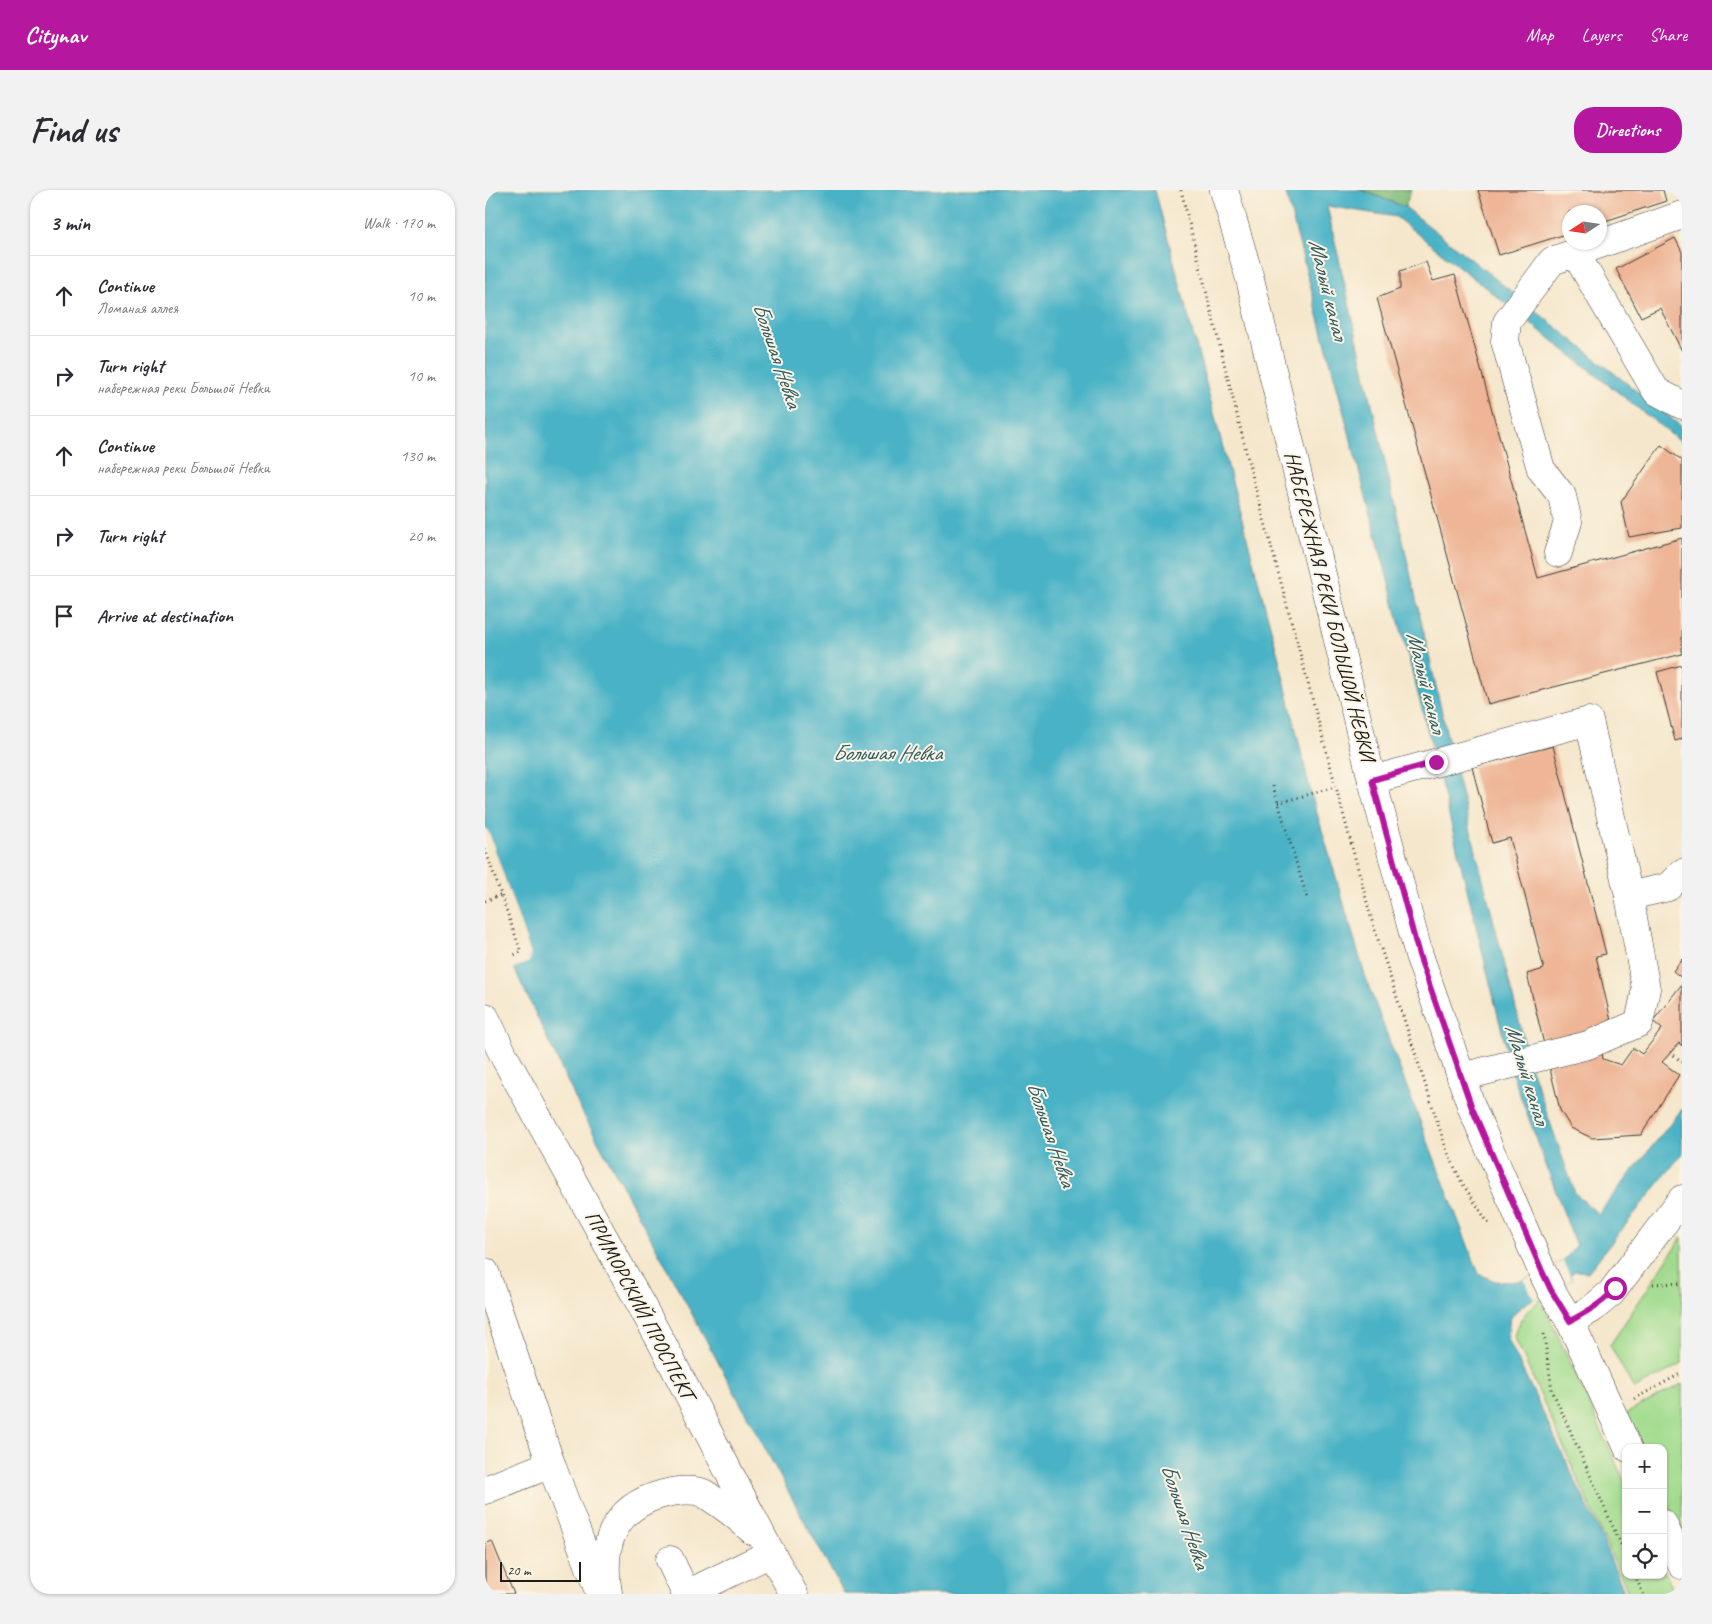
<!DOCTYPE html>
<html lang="en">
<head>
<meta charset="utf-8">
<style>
	:root { --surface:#fff; --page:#f2f2f3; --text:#2b2b33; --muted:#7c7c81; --line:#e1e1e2; --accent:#b5179e }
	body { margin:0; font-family:Caveat,sans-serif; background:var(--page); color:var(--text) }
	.controls { position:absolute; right:15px; bottom:15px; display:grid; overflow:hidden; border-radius:10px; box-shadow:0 1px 4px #0004 }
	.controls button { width:45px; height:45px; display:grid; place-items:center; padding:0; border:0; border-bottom:1px solid var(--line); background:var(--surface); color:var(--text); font:25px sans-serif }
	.compass { position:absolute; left:1077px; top:15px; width:45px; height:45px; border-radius:50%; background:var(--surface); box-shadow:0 1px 4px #0004; rotate:258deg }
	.scale { position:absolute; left:15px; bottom:12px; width:81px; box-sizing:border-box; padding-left:5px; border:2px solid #1c1c1c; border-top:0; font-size:14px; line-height:18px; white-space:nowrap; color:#1c1c1c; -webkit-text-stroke:4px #fcf5e5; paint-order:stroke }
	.stop { position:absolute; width:15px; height:15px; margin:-11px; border:4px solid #b5179e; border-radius:50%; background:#fff }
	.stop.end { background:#b5179e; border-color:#fff; box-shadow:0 1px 5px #0008 }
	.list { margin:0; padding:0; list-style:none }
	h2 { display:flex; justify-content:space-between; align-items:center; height:65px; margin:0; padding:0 20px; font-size:21px }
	h2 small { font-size:16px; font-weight:400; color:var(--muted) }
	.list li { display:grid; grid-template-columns:32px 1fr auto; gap:15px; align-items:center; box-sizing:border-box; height:80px; padding:0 20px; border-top:1px solid var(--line) }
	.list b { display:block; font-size:19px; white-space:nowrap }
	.list p { margin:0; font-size:16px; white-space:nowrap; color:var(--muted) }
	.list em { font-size:16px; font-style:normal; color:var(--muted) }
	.icon { flex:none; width:28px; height:28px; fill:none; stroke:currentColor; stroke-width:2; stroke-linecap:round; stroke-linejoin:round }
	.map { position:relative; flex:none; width:1197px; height:1404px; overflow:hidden; border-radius:20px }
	header { display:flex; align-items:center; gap:30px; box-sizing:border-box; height:70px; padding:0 25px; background:var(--accent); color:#fff }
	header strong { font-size:24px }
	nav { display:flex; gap:28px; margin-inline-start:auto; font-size:18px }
	.intro { display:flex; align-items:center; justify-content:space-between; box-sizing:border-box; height:120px; padding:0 30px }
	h1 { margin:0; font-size:35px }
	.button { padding:12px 22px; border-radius:20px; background:var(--accent); color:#fff; font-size:18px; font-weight:700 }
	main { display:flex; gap:30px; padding:0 30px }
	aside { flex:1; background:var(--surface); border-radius:20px; box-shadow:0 1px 4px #0004 }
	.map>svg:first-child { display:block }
	.green { fill:#a1db8e; stroke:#5e7c55 }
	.forest { fill:#80bb79; stroke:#4e6c4a }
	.water { fill:#48b2c6; stroke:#326771 }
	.pier { fill:#f5e7cc }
	.building { fill:#eeb596 }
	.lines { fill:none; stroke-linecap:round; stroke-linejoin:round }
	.minor-casing { stroke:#3d3a36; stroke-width:29 }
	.major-casing { stroke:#3d3a36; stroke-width:29 }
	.path { stroke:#3d3a36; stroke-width:3; stroke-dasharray:1 4; stroke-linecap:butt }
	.minor { stroke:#fff; stroke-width:28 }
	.major { stroke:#fff; stroke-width:28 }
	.route { stroke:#b5179e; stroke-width:6 }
	.labels { text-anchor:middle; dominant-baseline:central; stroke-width:4; stroke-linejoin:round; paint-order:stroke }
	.street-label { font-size:21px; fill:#1c1c1c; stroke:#fcf5e5 }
	.water-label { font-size:22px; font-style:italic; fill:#2e5860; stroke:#fcf5e5 }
</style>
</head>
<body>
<header>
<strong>Citynav</strong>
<nav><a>Map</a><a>Layers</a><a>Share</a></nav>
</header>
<div class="intro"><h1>Find us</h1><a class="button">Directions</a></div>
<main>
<aside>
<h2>3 min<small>Walk · 170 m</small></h2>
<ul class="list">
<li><svg class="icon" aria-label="ahead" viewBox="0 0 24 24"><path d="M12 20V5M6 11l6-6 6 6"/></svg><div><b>Continue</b><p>Ломаная аллея</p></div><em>10 m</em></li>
<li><svg class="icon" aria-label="right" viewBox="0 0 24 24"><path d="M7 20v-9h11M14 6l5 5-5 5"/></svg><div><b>Turn right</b><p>набережная реки Большой Невки</p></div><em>10 m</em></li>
<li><svg class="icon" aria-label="ahead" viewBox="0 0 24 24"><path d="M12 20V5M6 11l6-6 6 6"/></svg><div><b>Continue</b><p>набережная реки Большой Невки</p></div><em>130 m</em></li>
<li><svg class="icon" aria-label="right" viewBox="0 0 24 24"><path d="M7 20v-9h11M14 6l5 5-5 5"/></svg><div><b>Turn right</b></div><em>20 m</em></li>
<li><svg class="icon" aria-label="arrive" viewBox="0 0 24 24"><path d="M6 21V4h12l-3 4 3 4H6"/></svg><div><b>Arrive at destination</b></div></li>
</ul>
</aside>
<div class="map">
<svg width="1197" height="1404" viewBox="0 0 1197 1404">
	<rect width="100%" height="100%" fill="#fcf5e5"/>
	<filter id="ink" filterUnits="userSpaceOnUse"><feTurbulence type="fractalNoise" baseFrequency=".02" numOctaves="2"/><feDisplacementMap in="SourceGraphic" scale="10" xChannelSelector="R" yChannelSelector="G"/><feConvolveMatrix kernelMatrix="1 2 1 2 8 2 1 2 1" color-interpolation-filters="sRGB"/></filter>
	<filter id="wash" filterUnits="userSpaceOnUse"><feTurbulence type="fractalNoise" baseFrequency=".0096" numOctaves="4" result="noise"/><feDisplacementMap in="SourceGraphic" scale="20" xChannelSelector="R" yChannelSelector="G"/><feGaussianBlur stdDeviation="1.12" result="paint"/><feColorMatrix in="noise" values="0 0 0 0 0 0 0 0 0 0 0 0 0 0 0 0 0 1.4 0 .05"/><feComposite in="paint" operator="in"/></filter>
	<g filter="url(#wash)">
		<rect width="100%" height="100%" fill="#f5e7cc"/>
		<!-- green -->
		<g class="green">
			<path d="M1197,1047V1174L1149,1199L1125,1155Z"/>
			<path d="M1056,1109L1141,1295V1385H1178V1378L1190,1404H1144L1030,1148C1034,1127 1041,1122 1056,1109Z"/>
			<path d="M1197,1194V1343L1178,1304V1258H1156L1140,1224Z"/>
		</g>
		<!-- forest -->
		<path class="forest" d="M876,0H926L920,17Z"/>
		<!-- water -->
		<path class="water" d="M0,0H670L794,469L826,603L882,792L923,900L994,1084L1010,1091L1026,1092L1039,1090L1078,1071L1091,1056L1027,883L951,572L800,0H876L920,17L1197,237V253L911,27L842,16L967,567L1046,878L1090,1003L1113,1024L1197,919V964L1103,1082L1091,1081L1085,1084L1087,1090C1072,1098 1031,1113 1025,1130C1023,1135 1024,1144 1023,1149L1115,1343L1140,1404H359L94,916L29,778L43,773L45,761L4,642L0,638Z"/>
		<!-- pier -->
		<g class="pier">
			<path d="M0,638L4,642L45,761L46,768L43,773L29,778L28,776L41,771L44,768L43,762Z"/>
			<path d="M1078,1071L1087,1090L1049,1109L1039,1090Z"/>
		</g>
		<g id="blocks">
			<!-- building -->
			<g class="building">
				<path d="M993,0H1178L1181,11L1114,33V22H1084V43L1014,65Z"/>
				<path d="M1190,48L1197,62V161L1175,118L1156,127L1131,79Z"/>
				<path d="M941,72L948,91L970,85L1053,388L1197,348V464L1003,514L892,108L915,99V81Z"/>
				<path d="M1176,255L1197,270V338L1144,347L1136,312Z"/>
				<path d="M1197,475V549L1190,551L1172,482Z"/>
				<path d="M1068,556L1121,764L1111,766L1127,835L1117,862L1118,869L1136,875L1148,858L1157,864L1177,839L1168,831L1197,794V856L1194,853L1177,872L1194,885L1156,945L1107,948L1086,938L1075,920L1042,784L1059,779L1025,648L1007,653L987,577Z"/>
				<path d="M1197,769V788L1188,781Z"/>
				<path d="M7,1351L13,1366L29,1404H0V1354Z"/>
			</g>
		</g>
	</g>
	<g filter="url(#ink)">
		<use href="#blocks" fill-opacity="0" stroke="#3d3a36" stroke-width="1"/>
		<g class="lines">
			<defs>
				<g id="minor">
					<path d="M739,0L765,89L887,590L934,765L987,918L1057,1081L1066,1100L1085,1131L1143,1258"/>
					<path d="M1090,63L1171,201L1197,215"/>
					<path d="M1073,363L1083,332L1077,306L1056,279L1020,151L1022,132L1067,71L1197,25"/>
					<path d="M887,590L1104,531L1144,706L1183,697L1197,683"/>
					<path d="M976,887L1103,855L1154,833L1161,799L1144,706"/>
					<path d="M1085,1131L1107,1119L1126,1103L1197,1009"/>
					<path d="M0,1300L66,1274"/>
					<path d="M1178,1334L1197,1375"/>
					<path d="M185,1370L201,1404"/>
					<path d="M202,1404L286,1363"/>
				</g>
				<g id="major">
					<path d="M0,827L20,868L177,1153L279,1350L309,1404"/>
					<path d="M0,1082L66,1274L115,1404"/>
					<path d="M123,1403C115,1356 127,1317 178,1304C189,1301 204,1299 216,1302C220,1303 225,1308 229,1310C243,1319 256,1330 268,1341"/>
				</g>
			</defs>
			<!-- minor casing -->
			<use href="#minor" class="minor-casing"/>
			<!-- major casing -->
			<use href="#major" class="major-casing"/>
			<!-- path -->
			<g class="path">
				<path d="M696,0L766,281L887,731L962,961L977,993L1004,1034"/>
				<path d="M788,596L822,708"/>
				<path d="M793,613L850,597"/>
				<path d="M0,659L36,762L29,765"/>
				<path d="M0,711L16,705"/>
				<path d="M1185,862L1197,872"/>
				<path d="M1168,1094L1197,1093"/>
				<path d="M1059,1144L1067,1200L1141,1366"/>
				<path d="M1149,1209L1197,1183"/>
				<path d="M1150,1385L1158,1404"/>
			</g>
			<!-- minor -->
			<use href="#minor" class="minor"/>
			<!-- major -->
			<use href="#major" class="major"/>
		</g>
	</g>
	<g class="lines" filter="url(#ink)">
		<!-- route -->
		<path class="route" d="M951,572L887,590L934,765L987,918L1057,1081L1066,1100L1085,1131C1101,1122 1119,1113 1130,1098"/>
	</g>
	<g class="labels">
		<!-- street labels -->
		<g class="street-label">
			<text transform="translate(845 416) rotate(76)">НАБЕРЕЖНАЯ РЕКИ БОЛЬШОЙ НЕВКИ</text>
			<text transform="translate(155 1115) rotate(62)">ПРИМОРСКИЙ ПРОСПЕКТ</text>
		</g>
		<!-- water labels -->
		<g class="water-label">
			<text transform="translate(843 99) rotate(76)">Малый канал</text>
			<text transform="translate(292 165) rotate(71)">Большая Невка</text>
			<text transform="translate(941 492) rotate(76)">Малый канал</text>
			<text x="402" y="563">Большая Невка</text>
			<text transform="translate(1042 884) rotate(73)">Малый канал</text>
			<text transform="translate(566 944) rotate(71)">Большая Невка</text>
			<text transform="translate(700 1326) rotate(71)">Большая Невка</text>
		</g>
	</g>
</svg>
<div class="controls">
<button>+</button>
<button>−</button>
<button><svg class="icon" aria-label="locate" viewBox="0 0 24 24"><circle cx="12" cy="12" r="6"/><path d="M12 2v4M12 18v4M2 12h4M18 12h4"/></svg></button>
</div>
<svg class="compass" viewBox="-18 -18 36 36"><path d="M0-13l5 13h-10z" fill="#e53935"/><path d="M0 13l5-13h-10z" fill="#7c7c81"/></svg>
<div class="scale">20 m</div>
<div class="stop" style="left:1130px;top:1098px"></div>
<div class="stop end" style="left:951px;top:572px"></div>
</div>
</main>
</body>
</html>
